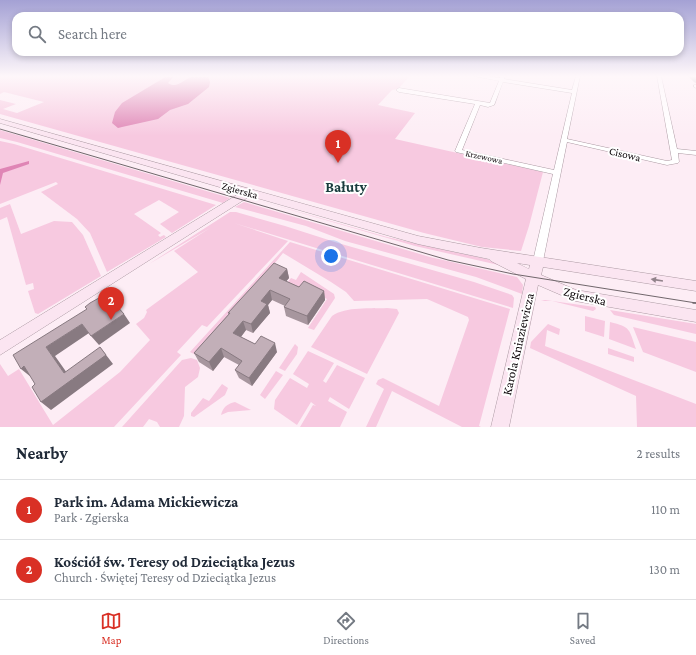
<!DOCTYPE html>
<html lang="en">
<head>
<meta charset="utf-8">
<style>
	:root { --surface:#fff; --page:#f6f6f7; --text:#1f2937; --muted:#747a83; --line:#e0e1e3; --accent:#d93025 }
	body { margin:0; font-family:"Crimson Pro",serif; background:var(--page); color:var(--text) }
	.you { position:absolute; left:331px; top:256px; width:14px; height:14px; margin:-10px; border:3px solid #fff; border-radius:50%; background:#1a73e8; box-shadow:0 0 0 6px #1a73e833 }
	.badge { display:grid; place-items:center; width:26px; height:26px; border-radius:50%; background:var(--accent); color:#fff; font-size:13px; font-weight:700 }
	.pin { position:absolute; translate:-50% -33px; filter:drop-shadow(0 1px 2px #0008) }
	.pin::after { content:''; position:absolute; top:21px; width:14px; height:12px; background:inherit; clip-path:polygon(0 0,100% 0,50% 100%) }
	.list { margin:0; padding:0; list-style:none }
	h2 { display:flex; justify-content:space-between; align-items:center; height:52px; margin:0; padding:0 16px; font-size:17px }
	h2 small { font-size:13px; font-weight:400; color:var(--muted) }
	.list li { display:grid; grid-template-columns:26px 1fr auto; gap:12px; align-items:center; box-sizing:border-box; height:60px; padding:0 16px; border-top:1px solid var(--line) }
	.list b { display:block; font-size:15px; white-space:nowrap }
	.list p { margin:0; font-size:13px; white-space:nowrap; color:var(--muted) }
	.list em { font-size:13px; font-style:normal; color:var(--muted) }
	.icon { flex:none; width:22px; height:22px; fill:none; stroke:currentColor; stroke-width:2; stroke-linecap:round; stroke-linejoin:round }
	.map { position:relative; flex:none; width:696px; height:427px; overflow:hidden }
	.search { position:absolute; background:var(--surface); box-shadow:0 2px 6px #0003; left:12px; right:12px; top:12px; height:44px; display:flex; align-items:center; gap:10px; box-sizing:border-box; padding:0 14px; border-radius:12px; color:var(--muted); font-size:15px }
	.sheet { height:172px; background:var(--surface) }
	nav { display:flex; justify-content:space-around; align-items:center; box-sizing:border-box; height:56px; border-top:1px solid var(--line); background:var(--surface); font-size:11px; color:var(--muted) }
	nav a { display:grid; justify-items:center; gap:2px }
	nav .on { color:var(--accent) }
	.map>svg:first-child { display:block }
	.green { fill:#f7c9e0 }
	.water { fill:#df85b5 }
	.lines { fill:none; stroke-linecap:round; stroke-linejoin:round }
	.street-casing { stroke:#ac9aa3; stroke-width:1 }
	.secondary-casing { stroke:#ac9aa3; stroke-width:1 }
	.street { fill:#fff; fill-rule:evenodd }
	.secondary { fill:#fbe5f1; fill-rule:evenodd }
	.tram-far1 { stroke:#70666b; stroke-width:1 }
	.tram { stroke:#70666b; stroke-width:1.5 }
	.wall { fill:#a7969e }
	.shaded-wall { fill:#887a81 }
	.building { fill:#c2afb8; stroke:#887a81 }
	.oneway { fill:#92838b }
	.labels { text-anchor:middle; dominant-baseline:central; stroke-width:4; stroke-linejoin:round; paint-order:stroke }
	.far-street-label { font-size:9px; fill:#120c0f; stroke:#fff }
	.street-label { font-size:11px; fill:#120c0f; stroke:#fff }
	.near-street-label { font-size:13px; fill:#120c0f; stroke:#fff }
	.district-label { font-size:15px; font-weight:bold; fill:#193c3d; stroke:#fff }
</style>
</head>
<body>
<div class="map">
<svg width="696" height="427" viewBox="0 0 696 427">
	<rect width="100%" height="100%" fill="#fdedf5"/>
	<!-- green -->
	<g class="green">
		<path d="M0,76H410L398,89L392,90L378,105L415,113L395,139L543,172L529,226L521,251L482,247L424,233L0,114V100L16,104L3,109L17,113L44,102L4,92L0,94Z"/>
		<path d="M0,130L230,198L223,203L17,142L0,138Z"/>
		<path d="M0,141L14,144L216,205L172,233L160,224L179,212L159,200L134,214L161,233L158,235L160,237L164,235L166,237L107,272L90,233L77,219L41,192L58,184L56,182L0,204Z"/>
		<path d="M253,199L387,237L487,259L503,266L415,246Z"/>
		<path d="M244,202L430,257L517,277L523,285L522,294L476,277L345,241L306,226L235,207Z"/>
		<path d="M10,204L21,234L54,221L72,222L83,235L101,276L38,314L35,313L28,291L34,289L33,283L26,285L7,217L0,220V208Z"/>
		<path d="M230,212H236L285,226L338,243L474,282L512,295L514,298L513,308L234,223L216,226L234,223L288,241L207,327L202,325L177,352L181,355L114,427H0V364L8,376L19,369L53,425L120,372L150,340L136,324L144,318L147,312L146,310L198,272L174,251L210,228L149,264Z"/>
		<path d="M290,242L510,309L479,426L481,427H462L392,391L376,427H366L384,389L376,384L378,380L383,378L439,406L469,320L468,317L427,299L354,301L346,292L331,282L283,253L200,357L190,352Z"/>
		<path d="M301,272L334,294L335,298L314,330L308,328L327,299L305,289L283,288L291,278L296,280Z"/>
		<path d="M545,300L595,307L596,309L593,311L552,301H541Z"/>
		<path d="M387,308L397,309L399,313L367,374L311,347L332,316C346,306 371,309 387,308Z"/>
		<path d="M610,310L696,324V334L614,315Z"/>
		<path d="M585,316L605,321L604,337L585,331Z"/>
		<path d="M610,322C631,327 629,329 636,349L609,339Z"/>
		<path d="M548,324L560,329L559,335L547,330L545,346L696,404V427H637L636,396L530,348L531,342Z"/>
		<path d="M633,327L696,342V372L643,352Z"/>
		<path d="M295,344L298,347L297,354L285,371L279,368Z"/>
		<path d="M608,348L634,357V362L608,354Z"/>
		<path d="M308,351L334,363L323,381L326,383L337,365L365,378L349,409L330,397L328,401L347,412L340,427H300L313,405L316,406L311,402L297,425L274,409L275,400L290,378L307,388L309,384L293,374Z"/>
		<path d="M191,358L197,360L200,368L198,377L185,387L184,416L179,427H160L157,422L149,419L143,427H122L182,360Z"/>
		<path d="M276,371L283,375L265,399L260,395Z"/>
		<path d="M222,384L228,388L225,395L194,417L191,416V413L203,398L209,401Z"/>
		<path d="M235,402L251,410L228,412L221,415C223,407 227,404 235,402Z"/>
	</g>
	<!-- water -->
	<g class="water">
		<path d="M167,76H174L168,83C177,89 183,80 191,77C196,75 203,76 208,76L210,82L209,87L188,104L170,110L158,119L122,127L118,128L112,123L115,112L122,103Z"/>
		<path d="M29,161V164L3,173L0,185V169Z"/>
	</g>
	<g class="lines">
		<defs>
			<g id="street">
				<path d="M474,76H487L500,78V76H505L504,79L572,90L576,76H580L567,139L667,161L672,160L657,76H661L677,149L696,151V155L678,153L679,162L678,163L667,165L567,142L543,261L541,263L538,264L535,263L533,261L553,174L456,152L455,151L475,104L399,92L396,90L399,88L490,103L499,81ZM503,82L572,93L554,170L462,150L480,105L488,107L494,105Z"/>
				<path d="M694,85H696V88L694,87Z"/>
			</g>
			<path id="secondary" d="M0,119L418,236L481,248L696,281V291L543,267L541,275L576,290L696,310V322L575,301L538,285L509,427H491L526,279L491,261L489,259L418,244L250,196L0,355V340L240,193L0,123ZM517,263L530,265L529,269Z"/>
		</defs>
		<!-- street casing -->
		<use href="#street" class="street-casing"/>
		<!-- secondary casing -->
		<use href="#secondary" class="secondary-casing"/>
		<!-- street -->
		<use href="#street" class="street"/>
		<!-- secondary -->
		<use href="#secondary" class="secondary"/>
		<!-- tram-far1 -->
		<path class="tram-far1" d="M0,129L448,260L513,274L696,303"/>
		<!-- tram -->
		<path class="tram" d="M693,303H696"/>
	</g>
	<!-- wall -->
	<g class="wall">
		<path d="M688,76H696V83L694,82Z"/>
		<path d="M287,269L289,278L286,281L299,287L324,291L325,300L308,325L286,316L284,307L285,306L272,300L268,305L270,313L253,333L246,330L241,337L255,344L277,352L252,386L239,378L235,370L239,365L224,357L213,371L199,362L194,353L229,314L228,313Z"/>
	</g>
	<!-- shaded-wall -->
	<g class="shaded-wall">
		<path d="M287,269L289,278L281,288L279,278Z"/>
		<path d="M270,290L272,300L268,305L270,313L253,333L251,324L261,301Z"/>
		<path d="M324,291L325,300L308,325L307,316Z"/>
		<path d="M124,314L130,323L99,345L91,336Z"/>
		<path d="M243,321L246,330L237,342L233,333Z"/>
		<path d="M82,324L89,333L55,356L72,380L100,347L113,364L51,410L41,402L64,373L46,347Z"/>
		<path d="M275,343L277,352L252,386L249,378Z"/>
		<path d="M221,348L224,357L213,371L209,362Z"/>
		<path d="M24,366L31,377L21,369Z"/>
	</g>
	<!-- building -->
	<g class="building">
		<path d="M274,263L287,269L279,278L299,287L304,281L324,291L307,316L284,307L290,299L270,290L261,301L267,304L251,324L243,321L233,333L255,344L261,336L275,343L249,378L235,370L242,361L221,348L209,362L194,353L230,313H228Z"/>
		<path d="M106,294L124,314L91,336L82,324L46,347L64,373L100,347L106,355L41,402L32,387L35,384L24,366L21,369L13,355L87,309L85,307L90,303Z"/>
	</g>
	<!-- one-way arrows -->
	<defs><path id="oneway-solid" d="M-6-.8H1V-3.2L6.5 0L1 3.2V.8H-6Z"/></defs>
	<use class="oneway" href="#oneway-solid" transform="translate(657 280) rotate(-171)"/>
	<!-- sky -->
	<linearGradient id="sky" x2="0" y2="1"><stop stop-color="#a4a1d4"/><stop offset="0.56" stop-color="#fef7fa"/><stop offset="1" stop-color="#fef7fa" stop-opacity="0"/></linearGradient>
	<rect width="696" height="136" fill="url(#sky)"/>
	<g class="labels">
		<!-- far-street labels -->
		<g class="far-street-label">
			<text transform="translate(484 157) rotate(12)">Krzewowa</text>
		</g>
		<!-- street labels -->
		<g class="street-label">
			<text transform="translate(625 154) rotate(13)">Cisowa</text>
			<text transform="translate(240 190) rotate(16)">Zgierska</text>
		</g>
		<!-- near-street labels -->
		<g class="near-street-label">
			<text transform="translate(585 296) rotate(14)">Zgierska</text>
			<text transform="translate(518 344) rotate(-77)">Karola Kniaziewicza</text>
		</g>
		<!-- district labels -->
		<g class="district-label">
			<text x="346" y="187">Bałuty</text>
		</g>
	</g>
</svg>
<div class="you"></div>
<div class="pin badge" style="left:338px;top:163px">1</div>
<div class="pin badge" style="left:111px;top:320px">2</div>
<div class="search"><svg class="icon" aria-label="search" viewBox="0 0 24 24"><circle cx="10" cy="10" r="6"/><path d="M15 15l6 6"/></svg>Search here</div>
</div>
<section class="sheet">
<h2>Nearby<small>2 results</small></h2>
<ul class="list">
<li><span class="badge">1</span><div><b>Park im. Adama Mickiewicza</b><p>Park · Zgierska</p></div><em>110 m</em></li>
<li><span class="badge">2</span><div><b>Kościół św. Teresy od Dzieciątka Jezus</b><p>Church · Świętej Teresy od Dzieciątka Jezus</p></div><em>130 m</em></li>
</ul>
</section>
<nav>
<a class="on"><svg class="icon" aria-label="map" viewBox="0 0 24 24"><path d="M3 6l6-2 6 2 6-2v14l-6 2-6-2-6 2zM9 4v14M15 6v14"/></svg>Map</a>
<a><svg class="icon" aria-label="directions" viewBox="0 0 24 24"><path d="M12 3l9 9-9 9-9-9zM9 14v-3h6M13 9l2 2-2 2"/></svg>Directions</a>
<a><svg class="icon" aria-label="saved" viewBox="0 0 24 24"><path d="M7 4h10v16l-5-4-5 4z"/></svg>Saved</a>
</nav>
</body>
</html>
